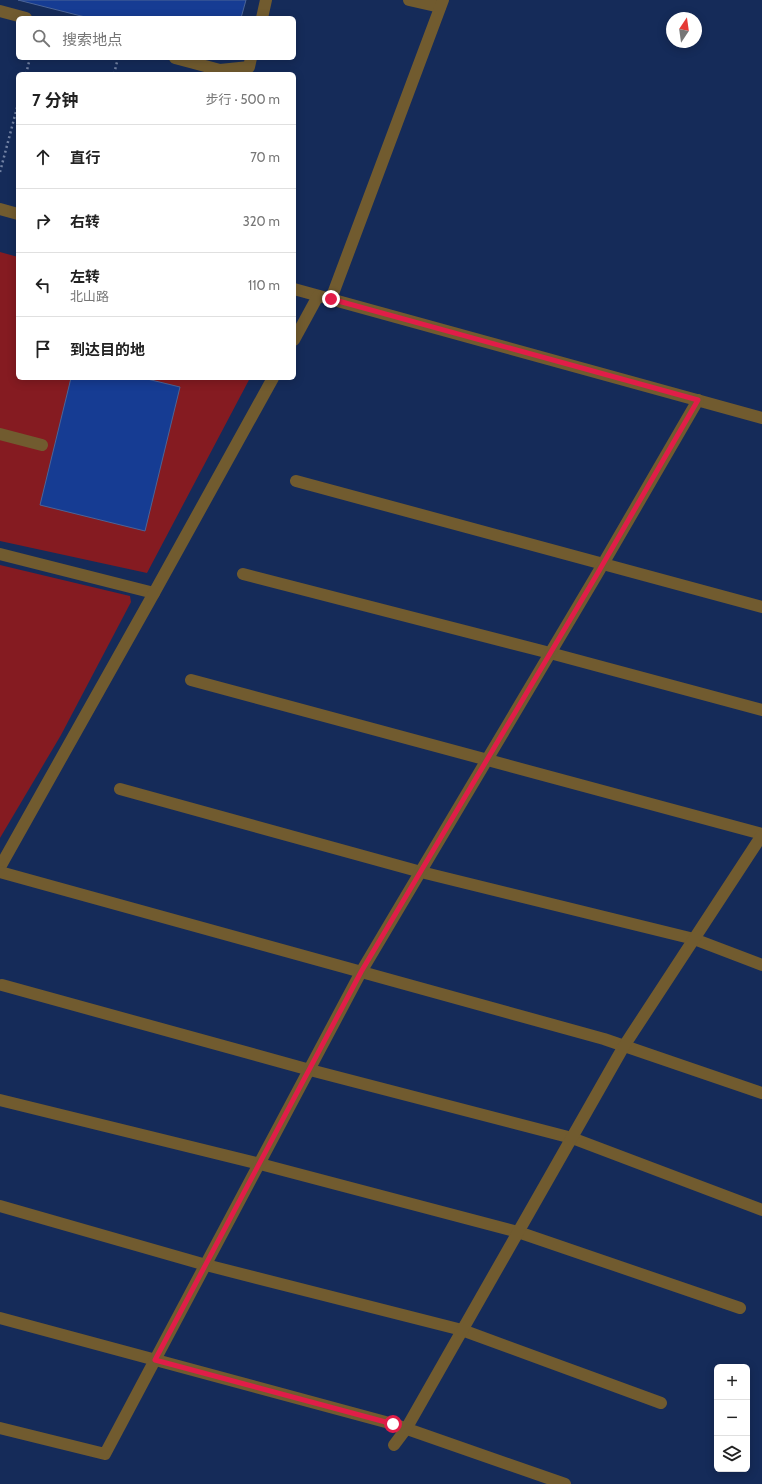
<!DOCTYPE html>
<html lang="zh">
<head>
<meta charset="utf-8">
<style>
	:root { --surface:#fff; --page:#f2f2f2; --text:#222; --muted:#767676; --line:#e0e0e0 }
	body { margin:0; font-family:Cabin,"Noto Sans SC",sans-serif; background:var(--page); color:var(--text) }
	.controls { position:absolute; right:12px; bottom:12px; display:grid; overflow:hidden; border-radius:6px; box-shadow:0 2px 10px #0003 }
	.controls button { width:36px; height:36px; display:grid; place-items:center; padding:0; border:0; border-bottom:1px solid var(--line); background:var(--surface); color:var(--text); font:20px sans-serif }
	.compass { position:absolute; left:666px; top:12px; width:36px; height:36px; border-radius:50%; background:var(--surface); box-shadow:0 2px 10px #0003; rotate:13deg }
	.stop { position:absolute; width:12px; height:12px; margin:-9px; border:3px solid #e11d48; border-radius:50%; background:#fff }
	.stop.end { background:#e11d48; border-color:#fff; box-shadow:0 1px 4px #0008 }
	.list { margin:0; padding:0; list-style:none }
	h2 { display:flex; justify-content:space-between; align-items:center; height:52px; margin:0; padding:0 16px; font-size:17px }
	h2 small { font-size:13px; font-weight:400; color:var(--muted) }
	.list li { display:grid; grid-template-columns:26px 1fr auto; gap:12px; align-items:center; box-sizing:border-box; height:64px; padding:0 16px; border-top:1px solid var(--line) }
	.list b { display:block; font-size:15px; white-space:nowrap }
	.list p { margin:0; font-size:13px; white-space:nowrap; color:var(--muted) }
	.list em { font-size:13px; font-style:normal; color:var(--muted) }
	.icon { flex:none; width:22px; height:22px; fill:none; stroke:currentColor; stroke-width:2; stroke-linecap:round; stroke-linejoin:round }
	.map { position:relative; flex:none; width:762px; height:1484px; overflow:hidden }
	.search { position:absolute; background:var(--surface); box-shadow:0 2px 10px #0003; left:16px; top:16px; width:280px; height:44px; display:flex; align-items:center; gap:10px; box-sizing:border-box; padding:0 14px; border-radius:6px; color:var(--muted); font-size:15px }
	.panel { position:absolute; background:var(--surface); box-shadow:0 2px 10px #0003; left:16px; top:72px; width:280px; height:308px; border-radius:6px }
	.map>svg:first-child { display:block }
	.green { fill:#851b21 }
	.building { fill:#163c93; stroke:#4b6497 }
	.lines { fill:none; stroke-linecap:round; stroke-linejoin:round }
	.path { stroke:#7282a4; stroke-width:2.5; stroke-dasharray:2 3; stroke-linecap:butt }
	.minor { stroke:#715b2f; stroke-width:12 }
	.route { stroke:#e11d48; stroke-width:5 }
</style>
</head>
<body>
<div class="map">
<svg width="762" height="1484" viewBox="0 0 762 1484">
	<rect width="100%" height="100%" fill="#152b59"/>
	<!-- green -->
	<g class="green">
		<path d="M0,252L18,257V378H250L147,573L0,541Z"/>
		<path d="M0,565L130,596L131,602L61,735L0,838Z"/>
	</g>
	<!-- building -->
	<g class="building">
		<path d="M18,0H246L241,18H89Z"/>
		<path d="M71,378H143L180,387L145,531L40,505Z"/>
	</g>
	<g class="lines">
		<!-- path -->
		<g class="path">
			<path d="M26,74L30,58"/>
			<path d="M114,74L118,58"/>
			<path d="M0,172L18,104"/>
		</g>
		<!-- minor -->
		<g class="minor">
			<path d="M409,0L440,7"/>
			<path d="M0,11L26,18"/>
			<path d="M262,18L266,0"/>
			<path d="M175,58L220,70L249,67L251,58"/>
			<path d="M0,209L18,214"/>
			<path d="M294,289L762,418"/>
			<path d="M331,299L443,0"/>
			<path d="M294,340L318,296"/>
			<path d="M0,434L42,445"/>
			<path d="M296,481L762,607"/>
			<path d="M0,554L154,593"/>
			<path d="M243,574L550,653L762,710"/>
			<path d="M191,680L762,834"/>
			<path d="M120,789L421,872L694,939L762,965"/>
			<path d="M0,867L154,593L273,378"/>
			<path d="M0,872L604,1039L762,1093"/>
			<path d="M2,985L310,1070L572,1138L762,1210"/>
			<path d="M0,1100L260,1164L518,1232L740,1308"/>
			<path d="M0,1206L206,1265L462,1330L661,1403"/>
			<path d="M0,1318L393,1424L565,1484"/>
			<path d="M0,1428L105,1454L361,972L596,576L698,400"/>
			<path d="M394,1445L406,1429L624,1046L762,835"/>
		</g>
	</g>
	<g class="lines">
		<!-- route -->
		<path class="route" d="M331,299L698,400L596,576L361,972L155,1360L393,1424"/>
	</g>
</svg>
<div class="controls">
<button>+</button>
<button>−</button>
<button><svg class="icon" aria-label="layers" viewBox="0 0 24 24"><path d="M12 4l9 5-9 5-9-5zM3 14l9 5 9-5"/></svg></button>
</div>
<svg class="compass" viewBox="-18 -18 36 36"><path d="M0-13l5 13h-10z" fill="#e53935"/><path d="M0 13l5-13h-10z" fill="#767676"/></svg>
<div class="stop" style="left:393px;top:1424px"></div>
<div class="stop end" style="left:331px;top:299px"></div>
<div class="search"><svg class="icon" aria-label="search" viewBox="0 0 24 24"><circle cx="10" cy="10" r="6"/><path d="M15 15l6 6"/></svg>搜索地点</div>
<section class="panel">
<h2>7 分钟<small>步行 · 500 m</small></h2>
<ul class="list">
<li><svg class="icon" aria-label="ahead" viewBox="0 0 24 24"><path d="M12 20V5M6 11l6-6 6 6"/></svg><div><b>直行</b></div><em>70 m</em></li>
<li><svg class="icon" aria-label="right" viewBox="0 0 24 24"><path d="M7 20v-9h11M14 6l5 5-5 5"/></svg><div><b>右转</b></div><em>320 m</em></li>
<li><svg class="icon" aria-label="left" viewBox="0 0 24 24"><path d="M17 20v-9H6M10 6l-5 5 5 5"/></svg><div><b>左转</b><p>北山路</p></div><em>110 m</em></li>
<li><svg class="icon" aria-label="arrive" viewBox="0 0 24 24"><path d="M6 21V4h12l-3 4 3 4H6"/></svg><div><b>到达目的地</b></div></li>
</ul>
</section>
</div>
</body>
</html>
